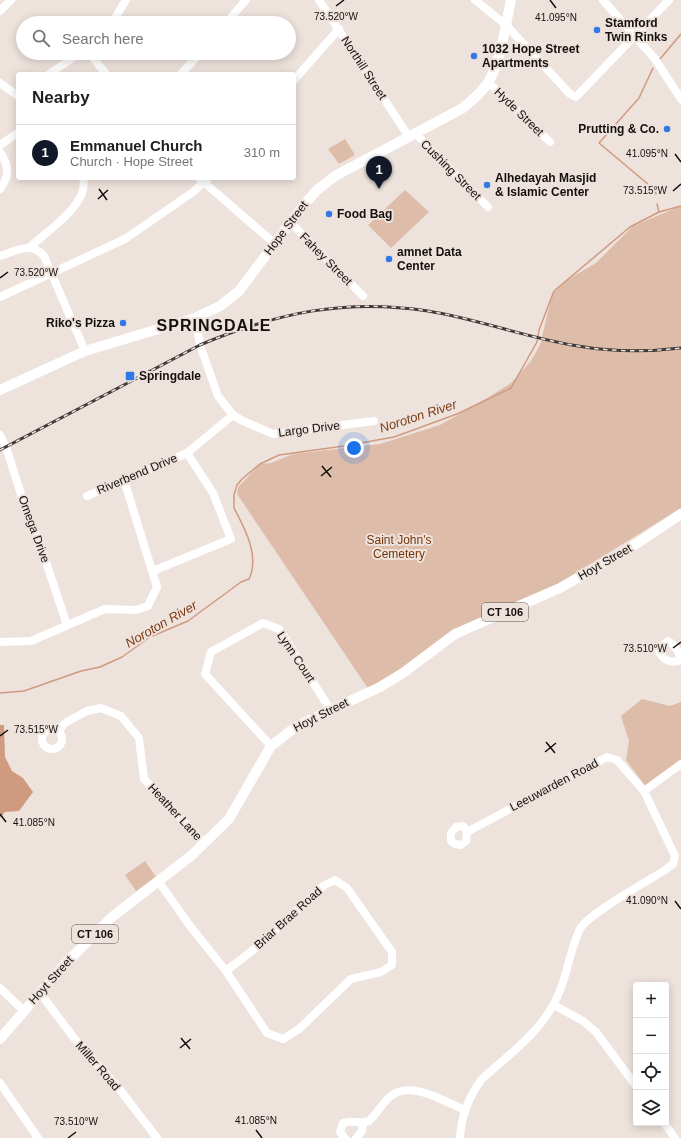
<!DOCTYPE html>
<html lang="en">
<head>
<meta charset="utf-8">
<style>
	:root { --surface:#fff; --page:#f6f6f6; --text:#202124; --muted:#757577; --line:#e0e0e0; --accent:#111827 }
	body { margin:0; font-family:Arial,sans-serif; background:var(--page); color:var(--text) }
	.controls { position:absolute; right:12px; bottom:12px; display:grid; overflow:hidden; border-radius:4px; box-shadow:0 2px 10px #0003 }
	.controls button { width:36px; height:36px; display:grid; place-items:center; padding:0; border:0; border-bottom:1px solid var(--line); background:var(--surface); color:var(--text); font:20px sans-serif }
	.you { position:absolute; left:354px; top:448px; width:14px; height:14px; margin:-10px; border:3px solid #fff; border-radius:50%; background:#1a73e8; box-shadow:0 0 0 6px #1a73e833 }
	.badge { display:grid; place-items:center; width:26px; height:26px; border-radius:50%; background:var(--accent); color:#fff; font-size:13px; font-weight:700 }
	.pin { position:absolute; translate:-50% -33px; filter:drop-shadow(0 1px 2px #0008) }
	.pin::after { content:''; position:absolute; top:21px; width:14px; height:12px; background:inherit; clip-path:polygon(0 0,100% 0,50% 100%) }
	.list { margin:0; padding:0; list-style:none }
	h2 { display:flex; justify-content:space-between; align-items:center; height:52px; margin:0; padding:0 16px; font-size:17px }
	h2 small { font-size:13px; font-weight:400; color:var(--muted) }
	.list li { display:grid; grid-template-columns:26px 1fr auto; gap:12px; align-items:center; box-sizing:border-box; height:56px; padding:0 16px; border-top:1px solid var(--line) }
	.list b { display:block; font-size:15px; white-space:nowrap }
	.list p { margin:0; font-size:13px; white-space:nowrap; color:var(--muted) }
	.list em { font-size:13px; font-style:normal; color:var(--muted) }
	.icon { flex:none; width:22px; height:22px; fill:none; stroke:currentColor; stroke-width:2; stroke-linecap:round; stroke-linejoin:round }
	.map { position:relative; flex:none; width:681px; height:1138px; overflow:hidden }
	.search { position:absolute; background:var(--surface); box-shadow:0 2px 10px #0003; left:16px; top:16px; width:280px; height:44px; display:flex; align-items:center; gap:10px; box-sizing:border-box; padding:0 14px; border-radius:22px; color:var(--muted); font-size:15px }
	.panel { position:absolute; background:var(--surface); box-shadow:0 2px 10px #0003; left:16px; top:72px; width:280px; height:108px; border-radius:4px }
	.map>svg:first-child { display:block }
	.green { fill:#debcaa }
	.water { fill:#cf9a7f }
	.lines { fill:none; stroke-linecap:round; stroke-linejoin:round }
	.stream { stroke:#cf9a7f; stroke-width:1.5 }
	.minor { stroke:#fff; stroke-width:8 }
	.major { stroke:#fff; stroke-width:10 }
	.rail-casing { stroke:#413c39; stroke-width:3 }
	.rail { stroke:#eee2dc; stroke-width:1.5; stroke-dasharray:4.5; stroke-linecap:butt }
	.ticks { fill:none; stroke:#14100e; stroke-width:1.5 }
	.poi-dot { fill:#3179e6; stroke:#eee2dc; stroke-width:1.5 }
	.labels { text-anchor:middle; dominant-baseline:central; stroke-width:4; stroke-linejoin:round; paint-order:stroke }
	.shield { fill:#eee2dc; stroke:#554f4c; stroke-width:1 }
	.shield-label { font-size:11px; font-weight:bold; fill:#14100e }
	.poi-label { font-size:12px; font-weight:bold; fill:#14100e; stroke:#eee2dc; text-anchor:start }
	.street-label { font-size:12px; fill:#14100e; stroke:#eee2dc }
	.park-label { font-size:12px; fill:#77360a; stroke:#eee2dc }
	.water-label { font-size:13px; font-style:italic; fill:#7d3c12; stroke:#eee2dc }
	.district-label { font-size:16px; font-weight:bold; letter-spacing:1px; fill:#14100e; stroke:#eee2dc }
	.ticks-label { font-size:10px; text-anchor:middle; fill:#14100e; stroke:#eee2dc; stroke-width:4; stroke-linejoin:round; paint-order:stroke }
</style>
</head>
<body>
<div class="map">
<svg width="681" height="1138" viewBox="0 0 681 1138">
	<rect width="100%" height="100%" fill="#eee2dc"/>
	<!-- green -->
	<g class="green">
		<path d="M345,139L355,155L339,164L328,149Z"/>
		<path d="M405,190L429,212L391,248L368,225Z"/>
		<path d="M681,206V508L540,595L474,621L369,690L237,494L238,487L260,464L271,463L293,454L380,444L440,425L484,400L511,383L531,361L540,345L552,295L565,281L596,263L633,226Z"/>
		<path d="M642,699L670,706L681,702V760L646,787L626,760L629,741L621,716Z"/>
		<path d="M145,861L156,877L136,891L125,875Z"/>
	</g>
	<!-- water -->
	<path class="water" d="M0,725H4L5,757L12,771L23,778L33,792L19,811L5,812L0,818Z"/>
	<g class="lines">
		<!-- stream -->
		<g class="stream">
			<path d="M660,59L681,34"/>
			<path d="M653,68L639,98L599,143L655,190L656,194"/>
			<path d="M657,204L659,212"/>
			<path d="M0,693L24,691L81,671L100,667L122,657L150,637L188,621L241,582L249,579C260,556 245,529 234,508V495L237,485L242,479L260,464L279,455L344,446L394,437L457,414L511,388L537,342L539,330L554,291L630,227L659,212L681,206"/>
		</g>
		<!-- minor -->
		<g class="minor">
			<path d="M319,0L409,137"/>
			<path d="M475,0L506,25L570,94L576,97L669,0"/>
			<path d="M603,0L655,59L681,99"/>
			<path d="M0,11L11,0"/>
			<path d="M112,23L126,0"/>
			<path d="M226,23L246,0"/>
			<path d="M89,53L106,74"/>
			<path d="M49,74L80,53"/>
			<path d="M181,74L200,53"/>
			<path d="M294,80L339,29"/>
			<path d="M488,82L550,142"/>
			<path d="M0,83L18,96"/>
			<path d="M415,133L488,207"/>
			<path d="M0,145L18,133"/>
			<path d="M0,152C9,165 10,176 0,189"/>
			<path d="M199,178L274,243"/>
			<path d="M290,222L363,296"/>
			<path d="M30,247C47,231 90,204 83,178"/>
			<path d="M0,256C16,251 31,241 44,256L85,351"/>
			<path d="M0,297L125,239L193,192L208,178"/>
			<path d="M195,318L200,345L218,396L233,415L241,420L273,434L374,421"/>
			<path d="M0,435L6,447L28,516L41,547L67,625"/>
			<path d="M87,496L187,453L233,415"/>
			<path d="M153,571L231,539L213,493L187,453"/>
			<path d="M668,641C676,645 679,652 681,660C670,664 663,660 658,650Z"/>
			<path d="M0,642L31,641L105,609L136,610L148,606L157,587L124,480"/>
			<circle cx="52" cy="739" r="10"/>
			<path d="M58,731L65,723L87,711L101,708L121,716L139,738L144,779L204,843"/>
			<path d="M271,746L205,674L211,652L263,623L279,629L330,709"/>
			<path d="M644,791L681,764"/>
			<path d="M335,880L347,888L392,952V965L381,972L351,979L299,1029L283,1039L267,1033L226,971L261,944L323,886Z"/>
			<path d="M159,882L190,926L226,971"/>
			<path d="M0,988L24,1011"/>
			<path d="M40,993L74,1038L117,1086L157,1138"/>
			<path d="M554,1005L583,1021L596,1032L636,1086"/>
			<path d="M0,1083L38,1138"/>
			<path d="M664,1123L675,1138"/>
			<path d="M345,1138L340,1132L343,1123C352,1119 360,1125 369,1121C378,1113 383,1100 394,1094C415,1082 445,1102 465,1110"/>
			<path d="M356,1138L362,1131L363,1124"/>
			<path d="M460,1138C461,1117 469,1097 481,1080C508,1055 543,1031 558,995C567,976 571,946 580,929C588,914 648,881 665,870L673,864L675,856L644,791L617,760L607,757L467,832L466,841L461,845L455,844L451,841V833L456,827L463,826L467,832"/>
		</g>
		<!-- major -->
		<g class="major">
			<path d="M0,390L85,351L195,318L220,306L239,291L302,207L316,191L335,176L463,108C472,100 483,92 489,81C502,57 505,27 511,0"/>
			<path d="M0,1039L64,965L112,917L192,855L229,819L271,746L297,726L380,687L403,673L455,634L560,588L627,550L681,514"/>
		</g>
		<defs>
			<path id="rail" d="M0,450L200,345C276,313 345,298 428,311C478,319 527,338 578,346C612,352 647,352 681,348"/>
		</defs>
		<!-- rail casing -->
		<use href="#rail" class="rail-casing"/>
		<!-- rail -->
		<use href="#rail" class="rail"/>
	</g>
	<!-- ticks -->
	<path class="ticks" d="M550,0L556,8M336,6L344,0M675,154L681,162M99,189L107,200M673,191L681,184M98,199L108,190M0,278L8,272M322,466L331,477M321,476L332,467M673,648L681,642M0,736L8,730M546,742L555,753M545,752L556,743M0,814L6,822M675,901L681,909M181,1038L190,1049M180,1048L191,1039M256,1130L262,1138M68,1138L76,1132"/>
	<!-- markers -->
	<g class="poi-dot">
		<circle cx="597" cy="30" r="4"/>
		<circle cx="474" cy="56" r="4"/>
		<circle cx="667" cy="129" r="4"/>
		<circle cx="487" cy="185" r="4"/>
		<circle cx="329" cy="214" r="4"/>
		<circle cx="389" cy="259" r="4"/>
		<circle cx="123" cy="323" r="4"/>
		<rect x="125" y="371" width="10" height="10" rx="2"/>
	</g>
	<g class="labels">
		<!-- shield labels -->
		<g class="shield">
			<rect x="482" y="603" width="46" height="18" rx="3"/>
			<rect x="72" y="925" width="46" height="18" rx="3"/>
		</g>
		<g class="shield-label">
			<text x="505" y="612">CT 106</text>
			<text x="95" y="934">CT 106</text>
		</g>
		<!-- poi labels -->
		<g class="poi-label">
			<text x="605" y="23">Stamford<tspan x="605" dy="14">Twin Rinks</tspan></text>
			<text x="482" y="49">1032 Hope Street<tspan x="482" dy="14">Apartments</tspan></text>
			<text x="659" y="129" text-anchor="end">Prutting &amp; Co.</text>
			<text x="495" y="178">Alhedayah Masjid<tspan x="495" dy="14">&amp; Islamic Center</tspan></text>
			<text x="337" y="214">Food Bag</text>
			<text x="397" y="252">amnet Data<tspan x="397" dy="14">Center</tspan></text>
			<text x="115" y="323" text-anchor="end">Riko's Pizza</text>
			<text x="139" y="376">Springdale</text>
		</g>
		<!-- street labels -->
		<g class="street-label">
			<text transform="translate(364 68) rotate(57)">Northill Street</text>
			<text transform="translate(519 112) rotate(44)">Hyde Street</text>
			<text transform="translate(451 170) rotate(45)">Cushing Street</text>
			<text transform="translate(286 228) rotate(-53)">Hope Street</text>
			<text transform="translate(326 259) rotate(45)">Fahey Street</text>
			<text transform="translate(309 429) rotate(-7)">Largo Drive</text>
			<text transform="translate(137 474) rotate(-23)">Riverbend Drive</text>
			<text transform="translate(34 529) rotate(70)">Omega Drive</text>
			<text transform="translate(605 562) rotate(-30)">Hoyt Street</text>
			<text transform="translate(296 657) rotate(56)">Lynn Court</text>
			<text transform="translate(321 715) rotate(-27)">Hoyt Street</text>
			<text transform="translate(554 785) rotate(-28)">Leeuwarden Road</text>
			<text transform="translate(175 812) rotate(47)">Heather Lane</text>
			<text transform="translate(288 918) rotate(-42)">Briar Brae Road</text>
			<text transform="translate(51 980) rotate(-48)">Hoyt Street</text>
			<text transform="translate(98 1066) rotate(49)">Miller Road</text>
		</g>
		<!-- park labels -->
		<g class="park-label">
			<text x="399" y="540">Saint John's<tspan x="399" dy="14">Cemetery</tspan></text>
		</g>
		<!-- water labels -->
		<g class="water-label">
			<text transform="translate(418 416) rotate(-18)">Noroton River</text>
			<text transform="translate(161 624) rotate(-30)">Noroton River</text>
		</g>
		<!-- district labels -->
		<g class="district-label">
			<text x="214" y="325">SPRINGDALE</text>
		</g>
	</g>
	<g class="ticks-label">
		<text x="336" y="20">73.520°W</text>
		<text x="556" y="21">41.095°N</text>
		<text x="647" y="157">41.095°N</text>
		<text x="645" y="194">73.515°W</text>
		<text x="36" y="276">73.520°W</text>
		<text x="645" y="652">73.510°W</text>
		<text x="36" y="733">73.515°W</text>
		<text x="34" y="826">41.085°N</text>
		<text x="647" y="904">41.090°N</text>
		<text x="256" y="1124">41.085°N</text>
		<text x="76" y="1125">73.510°W</text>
	</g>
</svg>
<div class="controls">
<button>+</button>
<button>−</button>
<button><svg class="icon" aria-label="locate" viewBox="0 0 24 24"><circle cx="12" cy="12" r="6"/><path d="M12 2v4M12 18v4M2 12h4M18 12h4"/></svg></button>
<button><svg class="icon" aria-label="layers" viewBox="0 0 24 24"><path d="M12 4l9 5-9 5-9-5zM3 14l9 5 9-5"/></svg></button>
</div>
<div class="you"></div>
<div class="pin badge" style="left:379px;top:189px">1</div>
<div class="search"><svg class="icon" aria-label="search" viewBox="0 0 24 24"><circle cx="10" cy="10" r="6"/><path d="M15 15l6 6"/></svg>Search here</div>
<section class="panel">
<h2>Nearby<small></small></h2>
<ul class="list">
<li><span class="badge">1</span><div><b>Emmanuel Church</b><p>Church · Hope Street</p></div><em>310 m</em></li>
</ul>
</section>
</div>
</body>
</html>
